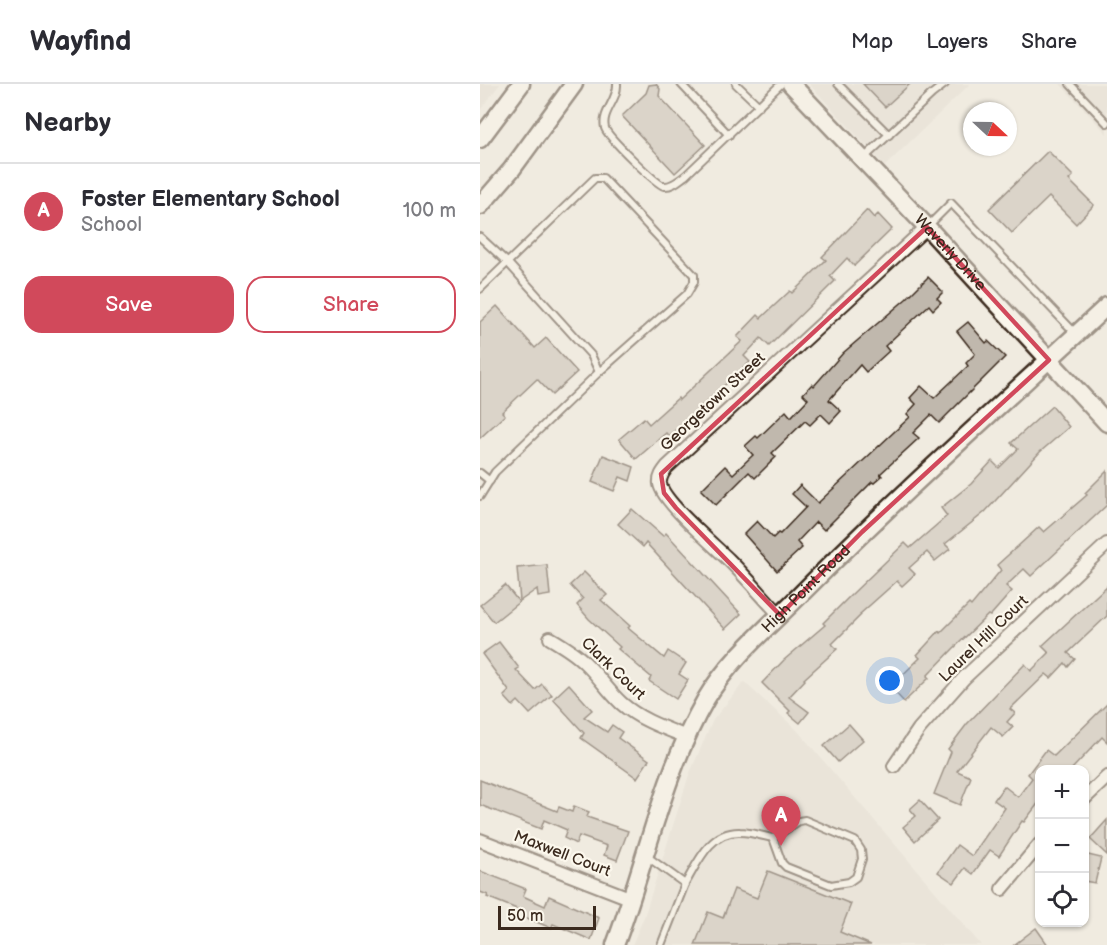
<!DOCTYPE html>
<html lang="en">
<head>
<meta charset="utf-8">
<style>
	:root { --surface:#fff; --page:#f7f7f7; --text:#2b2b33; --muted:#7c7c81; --line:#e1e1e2; --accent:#d1495b }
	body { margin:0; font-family:"Balsamiq Sans",sans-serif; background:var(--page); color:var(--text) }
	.controls { position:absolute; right:18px; bottom:18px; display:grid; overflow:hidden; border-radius:12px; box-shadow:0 2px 4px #0004 }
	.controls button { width:54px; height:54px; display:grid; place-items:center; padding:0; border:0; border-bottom:2px solid var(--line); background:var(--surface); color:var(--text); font:30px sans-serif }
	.compass { position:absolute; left:483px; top:18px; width:54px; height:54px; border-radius:50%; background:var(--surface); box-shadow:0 2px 4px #0004; rotate:112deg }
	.scale { position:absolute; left:18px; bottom:15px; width:98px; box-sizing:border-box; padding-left:6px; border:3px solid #3b2a1e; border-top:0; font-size:16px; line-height:21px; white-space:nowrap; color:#3b2a1e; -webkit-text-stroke:4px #fbf7ec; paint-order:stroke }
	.you { position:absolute; left:410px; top:597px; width:21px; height:21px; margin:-15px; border:4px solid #fff; border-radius:50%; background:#1a73e8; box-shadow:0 0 0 9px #1a73e833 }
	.badge { display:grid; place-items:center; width:39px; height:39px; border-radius:50%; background:var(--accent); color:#fff; font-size:20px; font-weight:700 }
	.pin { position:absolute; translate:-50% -50px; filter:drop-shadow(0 2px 3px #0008) }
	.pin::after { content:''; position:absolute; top:32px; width:21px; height:18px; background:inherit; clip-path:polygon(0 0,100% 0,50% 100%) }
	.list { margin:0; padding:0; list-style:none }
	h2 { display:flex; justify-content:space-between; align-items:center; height:78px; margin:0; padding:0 24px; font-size:26px }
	h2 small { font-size:20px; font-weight:400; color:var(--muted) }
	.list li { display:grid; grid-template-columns:39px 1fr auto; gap:18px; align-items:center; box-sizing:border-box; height:96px; padding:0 24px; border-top:2px solid var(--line) }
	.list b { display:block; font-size:22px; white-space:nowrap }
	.list p { margin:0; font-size:20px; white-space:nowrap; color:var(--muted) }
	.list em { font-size:20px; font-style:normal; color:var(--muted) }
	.actions { display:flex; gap:12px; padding:18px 24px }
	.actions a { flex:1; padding:14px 0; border:2px solid var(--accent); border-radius:18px; text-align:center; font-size:21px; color:var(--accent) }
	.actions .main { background:var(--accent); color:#fff }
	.icon { flex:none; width:33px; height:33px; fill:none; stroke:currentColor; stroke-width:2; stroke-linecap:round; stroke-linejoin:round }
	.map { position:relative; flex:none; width:627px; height:861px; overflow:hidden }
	header { display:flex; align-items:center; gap:36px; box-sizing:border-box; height:84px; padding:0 30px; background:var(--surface); border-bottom:2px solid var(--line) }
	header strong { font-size:28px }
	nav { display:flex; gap:33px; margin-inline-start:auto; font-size:21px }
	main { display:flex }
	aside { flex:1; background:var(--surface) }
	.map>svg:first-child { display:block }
	.built { fill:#e2dcd1 }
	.building { fill:#c0b8ad; stroke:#3b2a1e; stroke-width:1.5 }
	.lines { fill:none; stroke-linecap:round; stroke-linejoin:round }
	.lane-casing { stroke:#3b2a1e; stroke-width:10 }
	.street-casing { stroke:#3b2a1e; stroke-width:16 }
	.secondary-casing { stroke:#3b2a1e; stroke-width:21 }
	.lane { stroke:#fbf7ec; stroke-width:6 }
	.street { stroke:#fbf7ec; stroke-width:12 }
	.secondary { stroke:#fbf7ec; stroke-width:16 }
	.marked { fill:none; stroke:#d1495b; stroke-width:4.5; stroke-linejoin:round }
	.labels { text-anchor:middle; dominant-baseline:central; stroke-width:4.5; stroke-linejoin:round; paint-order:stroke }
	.street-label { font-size:16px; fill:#3b2a1e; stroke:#fbf7ec }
</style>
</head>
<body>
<header>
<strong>Wayfind</strong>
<nav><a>Map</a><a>Layers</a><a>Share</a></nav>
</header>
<main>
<aside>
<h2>Nearby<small></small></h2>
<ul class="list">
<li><span class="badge">A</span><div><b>Foster Elementary School</b><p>School</p></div><em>100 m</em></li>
</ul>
<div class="actions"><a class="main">Save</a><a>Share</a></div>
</aside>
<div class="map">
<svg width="627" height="861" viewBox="0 0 627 861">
	<rect width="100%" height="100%" fill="#f0ebe0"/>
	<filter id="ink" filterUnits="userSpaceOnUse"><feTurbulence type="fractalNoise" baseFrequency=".0167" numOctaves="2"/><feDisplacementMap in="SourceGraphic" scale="12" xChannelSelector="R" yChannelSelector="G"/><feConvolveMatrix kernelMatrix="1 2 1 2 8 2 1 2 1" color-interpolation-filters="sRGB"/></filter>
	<g filter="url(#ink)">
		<!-- built -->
		<g class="built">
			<path d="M0,0H20L0,26Z"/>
			<path d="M329,0H490L405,82Z"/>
			<path d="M580,0H627V50Z"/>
			<path d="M264,598L317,646L501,861H152L164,833L209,691L233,636Z"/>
		</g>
		<!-- building -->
		<g class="building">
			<path d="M176,0L180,5L179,12L225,61L195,89L142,32L166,9L169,1Z"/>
			<path d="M383,0H430L405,23Z"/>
			<path d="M568,67L593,92L589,96L614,121L596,140L569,113L532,149L509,125Z"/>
			<path d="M387,126L394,134L398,130L412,145L374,182L367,174L350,192L355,197L289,262L281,254L264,272L270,278L189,352L186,349L156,375L139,355L164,334L169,340L198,314L199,316L262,257L257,253L278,231L281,234L310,207L312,209L346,176L342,173Z"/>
			<path d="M448,193L463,208L457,214L461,218L453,226L449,221L405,262L409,267L386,288L380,281L349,316L361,327L350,339L341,330L330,341L325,337L292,369L296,373L275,394L269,388L236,421L221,406L245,382L253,390L273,371L265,362L276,352L278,354L306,327L311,333L328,315L323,310L332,300L334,302L363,269L426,215Z"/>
			<path d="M17,222L55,264L66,254L97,288L72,311L57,295L22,328L25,331L0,354V238Z"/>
			<path d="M488,238L506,259L508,257L525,273L459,339L451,331L433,349L439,354L400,390L402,392L394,399L392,398L344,446L336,438L317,458L322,464L297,487L264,450L277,437L293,454L298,449L300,450L326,423L312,410L320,401L338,419L430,333L427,330L436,320L430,314L441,302L454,314L488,282L486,279L495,270L477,247Z"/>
			<path d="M572,322L589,343L560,368L505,428L465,460L470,465L455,477L447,468L429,484L435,490L422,502L417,497L380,530L381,531L352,560L357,565L324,595L325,596L309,613L329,628L320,639L308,629L310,627L282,599L304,576L345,541L343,539L371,511L425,459L430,464L467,432L461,424L491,400L512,377L519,384L538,365L531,359Z"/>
			<path d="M123,371L154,383L150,397L140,393L134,407L112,398Z"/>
			<path d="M627,387V421L551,492L544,485L526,502L532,507L510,532L508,531L473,565L447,592L449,594L424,618L410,603L440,574L437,571L459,547L460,549L489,520L491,522L521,486L517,481L559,443L564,448L607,411L605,409Z"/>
			<path d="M152,425L183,452L186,449L261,530L245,545L166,459L163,463L138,440Z"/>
			<path d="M67,481L70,511L58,513L57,505L40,517L37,484Z"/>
			<path d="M104,488L127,511L121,516L150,542L148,544L184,574L188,567L206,579L199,590L208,596L196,615L169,597L171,593L138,565L140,563L109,535L97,521L103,515L90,501Z"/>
			<path d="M25,501L39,518L14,538L0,521Z"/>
			<path d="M627,502V532L588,569L595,575L588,583L585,579L571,594L566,590L530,625L535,629L527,638L533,643L523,653L511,643L477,687L491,693L480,721L454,710L471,668L468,665L487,640L545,580L551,587L569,569L562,562Z"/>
			<path d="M19,558L39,584L36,586L55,606L62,600L72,611L50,630L38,617L33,622L24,612L29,607L2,570Z"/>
			<path d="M89,600L112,626L104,633L127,648L132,641L142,648L138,654L169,676L157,694L101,654L104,649L73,615Z"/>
			<path d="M627,620V658L622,653L591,686H560V717L544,738L542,737L519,772L510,766L493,790L485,784L474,799L458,788L477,761L492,772L525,724L514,716L524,702L538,713L552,694L548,690L566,666L574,672Z"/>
			<path d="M369,640L383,656L358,678L344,662Z"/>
			<path d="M0,696L77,727L79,723L92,728L94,722L109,728L107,733L148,747L137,776L124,771L127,762L99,752L96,760L84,754L87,746L64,736L61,745L0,721Z"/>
			<path d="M440,716L458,736L435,757L423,743L436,732L430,725Z"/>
			<path d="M627,736V771L610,755Z"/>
			<path d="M604,770L621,774L615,799L604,797Z"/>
			<path d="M0,787L46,805L43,812L65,822L69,812L119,834L111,856L73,840L71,844L42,832L44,828L7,813L8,811L0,808Z"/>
			<path d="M288,787L371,820L360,848L391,861H215L228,828L243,834L254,805L277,814Z"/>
			<path d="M556,844L568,861H534Z"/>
		</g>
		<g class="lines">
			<defs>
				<g id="lane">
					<path d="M137,0C138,16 121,28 125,44C127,52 176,100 184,102C192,103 199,96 205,92L301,0"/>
					<path d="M201,0L249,51"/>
					<path d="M256,0L279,22"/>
					<path d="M358,0L409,51"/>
					<path d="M590,0L627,39"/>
					<path d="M384,74L452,10L465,0"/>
					<path d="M447,143L471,119L596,250"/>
					<path d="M0,153L28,179L111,271L119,288"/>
					<path d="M0,205L115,94H123L214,191V198L207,210L119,288L15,388L0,412"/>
					<path d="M0,389L10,397"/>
					<path d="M165,771L205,800C218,778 230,747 260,748C271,748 282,752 293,754L302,779L306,783L351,801L369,798L376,793L382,775L381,766L375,757L325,736L319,737L293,754"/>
					<path d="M181,861L205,800"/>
				</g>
				<g id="street">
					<path d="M300,531C283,513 267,494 249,476C234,461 183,418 180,400C179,393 183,388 187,383L447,143"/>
					<path d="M70,554C82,561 94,568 104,578C118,591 128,607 141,619C160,636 184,644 207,653"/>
					<path d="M414,682L439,645L484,594L627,460"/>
					<path d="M604,715L627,693"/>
					<path d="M0,756L152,815"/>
					<path d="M522,805L560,760"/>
				</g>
				<g id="secondary">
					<path id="s1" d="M311,0L447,143L627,339"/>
					<path d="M0,55L41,0"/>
					<path d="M0,122L32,85L94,0"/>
					<path id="s2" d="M135,861C166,780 182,691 226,615C250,574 290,542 323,508C421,409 525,317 627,222"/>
				</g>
			</defs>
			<!-- lane casing -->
			<use href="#lane" class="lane-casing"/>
			<!-- street casing -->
			<use href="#street" class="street-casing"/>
			<!-- secondary casing -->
			<use href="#secondary" class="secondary-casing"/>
			<!-- lane -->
			<use href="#lane" class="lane"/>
			<!-- street -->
			<use href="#street" class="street"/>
			<!-- secondary -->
			<use href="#secondary" class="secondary"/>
		</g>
	</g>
	<!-- marked area -->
	<path d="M0 0H627V861H0ZM447,143L569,276L382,448L300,531L196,424L184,409L181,390Z" fill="#f0ebe0" fill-opacity=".55" fill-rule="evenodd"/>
	<path class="marked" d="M447,143L569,276L382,448L300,531L196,424L184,409L181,390Z"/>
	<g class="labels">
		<!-- street labels -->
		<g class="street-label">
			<text stroke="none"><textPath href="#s1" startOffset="232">Waverly Drive</textPath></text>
			<text transform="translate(233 318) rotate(-43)">Georgetown Street</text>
			<text stroke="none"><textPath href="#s2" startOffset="412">High Point Road</textPath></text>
			<text transform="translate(504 555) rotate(-44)">Laurel Hill Court</text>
			<text transform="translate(133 585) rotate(44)">Clark Court</text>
			<text transform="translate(82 770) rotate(21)">Maxwell Court</text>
		</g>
	</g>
</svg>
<div class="controls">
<button>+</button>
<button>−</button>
<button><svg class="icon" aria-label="locate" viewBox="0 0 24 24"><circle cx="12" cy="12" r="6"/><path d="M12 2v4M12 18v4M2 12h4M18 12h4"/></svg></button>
</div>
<svg class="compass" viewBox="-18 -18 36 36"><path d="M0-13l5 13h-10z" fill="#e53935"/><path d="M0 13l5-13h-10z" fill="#7c7c81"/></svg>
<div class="scale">50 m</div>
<div class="you"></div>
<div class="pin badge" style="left:301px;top:762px">A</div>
</div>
</main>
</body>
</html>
